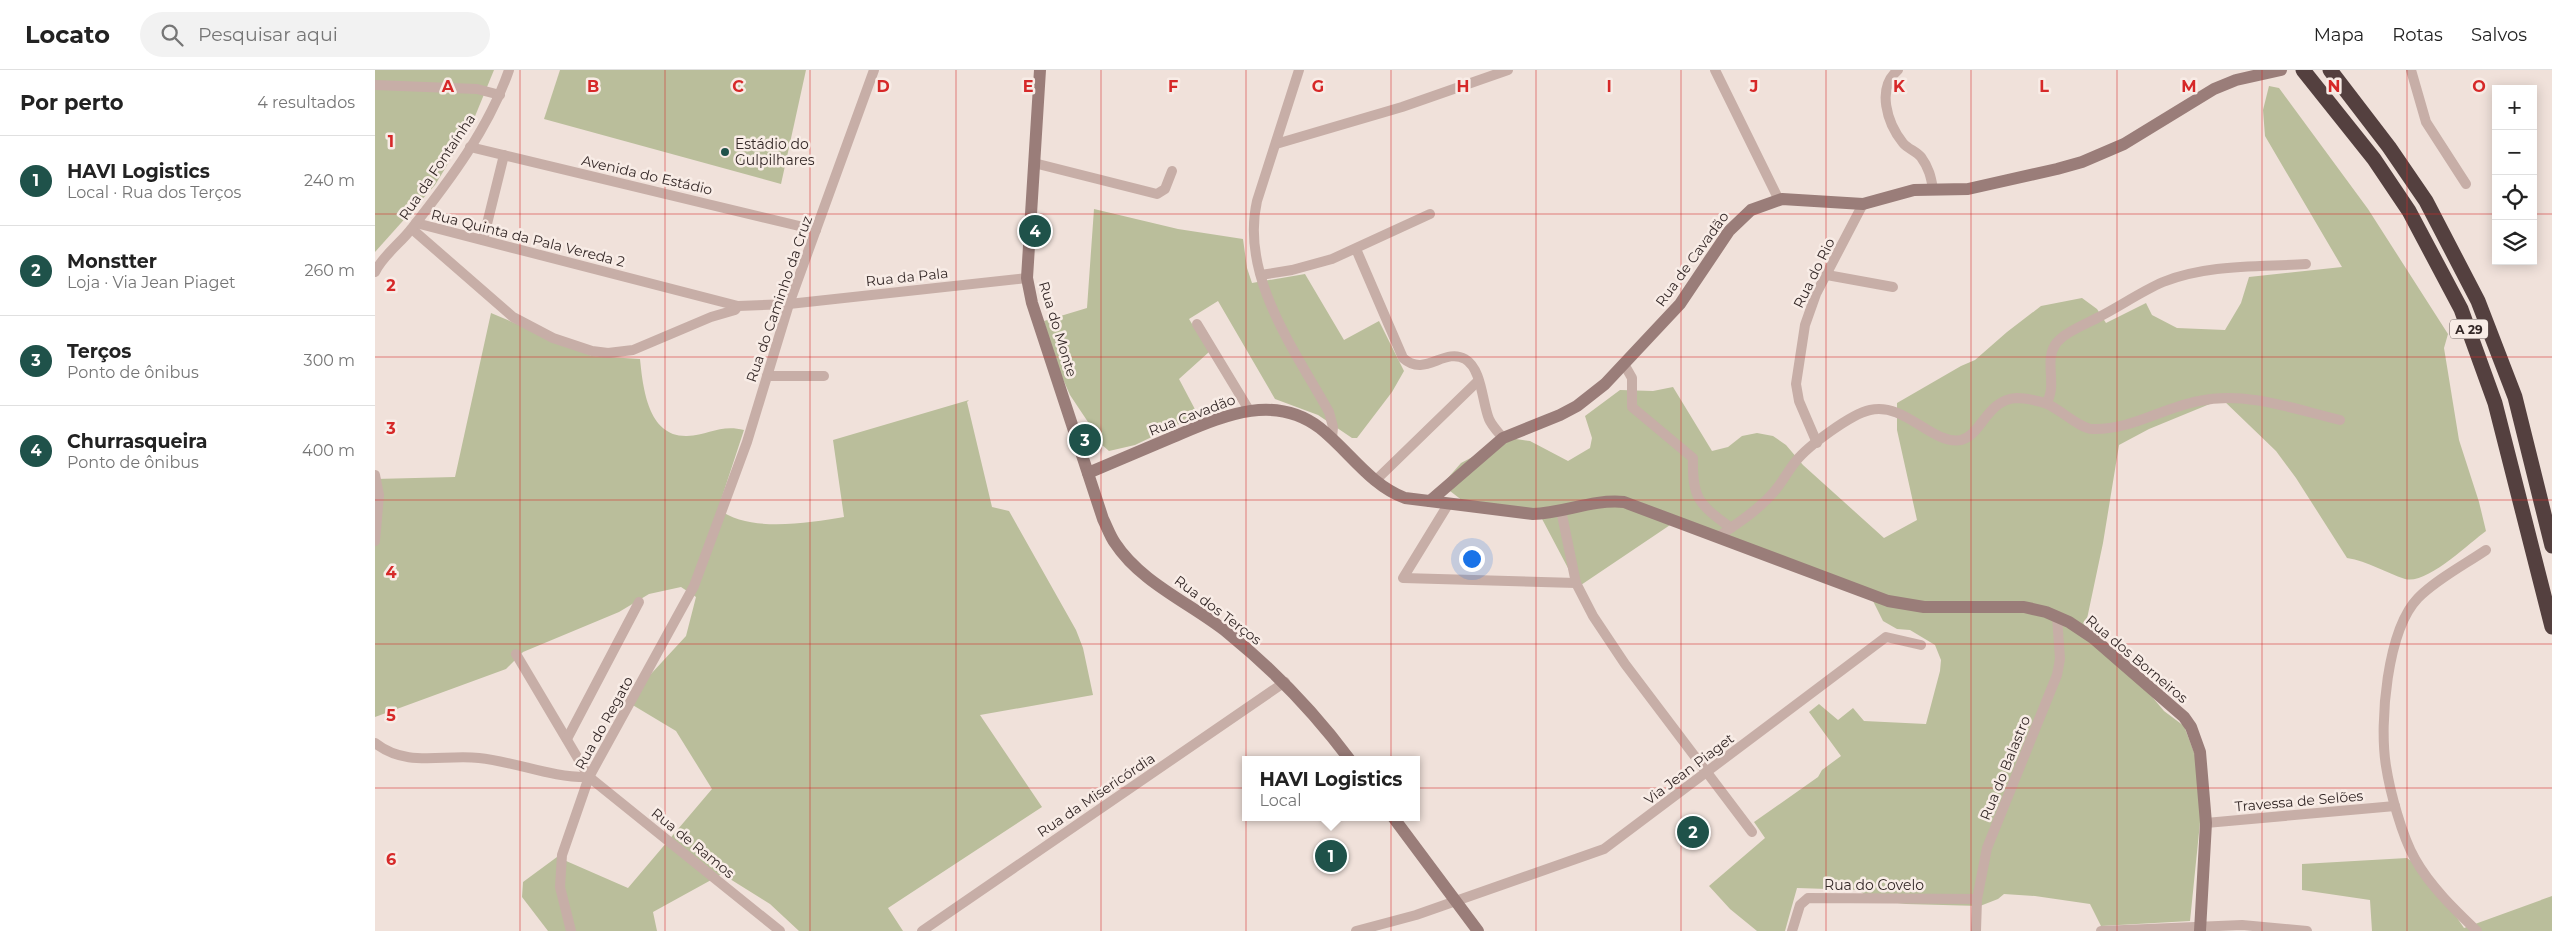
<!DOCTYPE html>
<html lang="pt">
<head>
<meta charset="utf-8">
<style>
	:root { --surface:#fff; --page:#f2f2f2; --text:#222; --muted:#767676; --line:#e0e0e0; --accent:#1f524a }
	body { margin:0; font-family:Montserrat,sans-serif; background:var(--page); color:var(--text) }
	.controls { position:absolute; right:15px; top:15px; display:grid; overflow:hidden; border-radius:0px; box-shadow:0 2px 12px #0003 }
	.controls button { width:45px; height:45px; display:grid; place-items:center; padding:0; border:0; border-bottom:1px solid var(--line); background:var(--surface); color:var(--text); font:25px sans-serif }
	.you { position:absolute; left:1096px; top:488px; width:18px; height:18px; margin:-12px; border:4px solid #fff; border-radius:50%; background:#1a73e8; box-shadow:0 0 0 8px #1a73e833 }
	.badge { display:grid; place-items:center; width:32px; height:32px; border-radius:50%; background:var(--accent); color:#fff; font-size:16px; font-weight:700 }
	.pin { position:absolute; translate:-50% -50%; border:2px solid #fff; box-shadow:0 1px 5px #0006 }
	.popup { position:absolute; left:867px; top:686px; width:178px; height:65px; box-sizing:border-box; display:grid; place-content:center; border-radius:0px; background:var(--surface); filter:drop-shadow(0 1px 4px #0005); font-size:16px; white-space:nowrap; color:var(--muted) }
	.popup b { font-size:19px; color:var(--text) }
	.popup::after { content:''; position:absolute; left:50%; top:100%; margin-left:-10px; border:10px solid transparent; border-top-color:var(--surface) }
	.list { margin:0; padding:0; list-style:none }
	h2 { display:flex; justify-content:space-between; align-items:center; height:65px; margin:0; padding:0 20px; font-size:21px }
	h2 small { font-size:16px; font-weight:400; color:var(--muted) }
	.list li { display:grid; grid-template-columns:32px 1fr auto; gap:15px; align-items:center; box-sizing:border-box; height:90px; padding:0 20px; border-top:1px solid var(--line) }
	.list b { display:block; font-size:19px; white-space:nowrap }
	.list p { margin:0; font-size:16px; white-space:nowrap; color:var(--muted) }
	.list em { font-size:16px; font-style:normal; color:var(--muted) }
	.icon { flex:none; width:28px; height:28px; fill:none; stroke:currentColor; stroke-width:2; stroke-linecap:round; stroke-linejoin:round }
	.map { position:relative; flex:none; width:2177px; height:861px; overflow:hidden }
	header { display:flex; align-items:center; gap:30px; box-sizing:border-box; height:70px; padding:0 25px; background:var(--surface); border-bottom:1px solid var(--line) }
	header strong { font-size:24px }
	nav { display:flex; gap:28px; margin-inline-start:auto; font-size:18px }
	.search { width:350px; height:45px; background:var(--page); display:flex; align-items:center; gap:12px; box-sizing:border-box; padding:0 18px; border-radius:28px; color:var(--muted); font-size:19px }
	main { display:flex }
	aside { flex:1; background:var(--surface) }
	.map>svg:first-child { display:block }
	.green { fill:#babe9b }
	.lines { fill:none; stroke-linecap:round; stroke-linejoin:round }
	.street { stroke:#c7aea7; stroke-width:10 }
	.secondary { stroke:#9a7d79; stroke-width:12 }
	.highway { stroke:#54403f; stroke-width:15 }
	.grid { fill:none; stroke:#d62828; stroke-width:1; stroke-opacity:0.55 }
	.poi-dot { fill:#1f524a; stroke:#f8ece6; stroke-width:2 }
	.labels { text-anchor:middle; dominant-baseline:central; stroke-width:5; stroke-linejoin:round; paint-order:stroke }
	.shield { fill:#f8ece6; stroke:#6f6360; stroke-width:1 }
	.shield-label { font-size:12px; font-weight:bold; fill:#342827 }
	.poi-label { font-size:14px; fill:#342827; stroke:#f8ece6; text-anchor:start }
	.street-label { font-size:14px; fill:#342827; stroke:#f8ece6 }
	.grid-label { font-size:16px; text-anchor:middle; font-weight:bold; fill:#d62828; stroke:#f8ece6; stroke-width:5; stroke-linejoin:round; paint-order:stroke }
</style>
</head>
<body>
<header>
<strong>Locato</strong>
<div class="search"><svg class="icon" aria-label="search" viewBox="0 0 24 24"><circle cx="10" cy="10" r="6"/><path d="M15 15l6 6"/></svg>Pesquisar aqui</div>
<nav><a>Mapa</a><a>Rotas</a><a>Salvos</a></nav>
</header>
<main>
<aside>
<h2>Por perto<small>4 resultados</small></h2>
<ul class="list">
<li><span class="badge">1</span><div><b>HAVI Logistics</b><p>Local · Rua dos Terços</p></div><em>240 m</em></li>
<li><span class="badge">2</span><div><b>Monstter</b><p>Loja · Via Jean Piaget</p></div><em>260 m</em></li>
<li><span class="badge">3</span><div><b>Terços</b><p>Ponto de ônibus</p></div><em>300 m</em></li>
<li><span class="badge">4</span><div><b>Churrasqueira</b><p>Ponto de ônibus</p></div><em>400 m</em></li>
</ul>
</aside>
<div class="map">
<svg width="2177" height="861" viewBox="0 0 2177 861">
	<rect width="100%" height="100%" fill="#f0e1da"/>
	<!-- green -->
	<g class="green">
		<path d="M0,0H119L96,56L60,115L0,182Z"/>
		<path d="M185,0H431L406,114L169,49Z"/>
		<path d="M1894,16L1904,18L1993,139L2073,264L2069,278L2084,370L2104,432L2111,461C2094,473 2052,515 2030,509C2011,503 1993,491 1972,488L1921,408L1901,381L1847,329L1774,359L1744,375L1728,473L1709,563L1773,622L1789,641L1809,656L1820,685L1827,733L1815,851L1726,856L1715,834L1660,826L1629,824L1623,829L1605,836L1531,834L1497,830L1483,820L1422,818L1410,861H1382L1355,839L1334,816L1390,768L1379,752L1443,707L1447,700L1466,686L1434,642L1444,634L1463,650L1478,638L1489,651L1551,654L1565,601L1566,590L1560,575L1535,560L1522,559L1508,551L1492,519L1304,449L1203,517L1166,447L1088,431L1075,421L1072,409L1086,393L1134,368L1155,371L1193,391L1215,378L1217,368L1210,346L1245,320L1278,321L1298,317L1337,381L1353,377L1367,366L1382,363L1398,366L1411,375L1428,395L1509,468L1542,450L1522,360V333L1586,296L1600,290L1632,262L1666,236L1707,228L1722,239L1731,253L1771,233L1777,245L1802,258L1850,260L1866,233L1874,207L1967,197L1890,66L1888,40Z"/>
		<path d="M719,139L803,159L868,169L872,198L877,213L930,204L969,270L1004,251L1029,301L1017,322L982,368H977L943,345L900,329L843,231L814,249L834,282L804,309L823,345L760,375L734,381L719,368L713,352L695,325L680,291L669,251L712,238Z"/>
		<path d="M116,243L217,286L265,289C268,318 273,367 312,366C334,365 346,354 369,360L343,439C375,463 432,453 469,447L458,370L594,330L592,332L617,437L634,441L701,560L708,578L718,625L605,645L667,737L513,838L528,861H424L395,834L347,804L278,842L282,861H173L147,827L148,812L182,787L253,818L337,719L301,661L251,631L311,566L321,527L306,517L274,524L244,542L148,582L131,599L0,647V409L80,407Z"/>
		<path d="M2032,788L2050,801L2089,858L2177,826V861H1997L1995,830L1927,820V794Z"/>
	</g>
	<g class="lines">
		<!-- street -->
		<g class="street">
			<path d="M924,0L882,131C865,206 919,279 954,342L958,357L957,368"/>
			<path d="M1340,0L1404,130"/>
			<path d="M1523,0C1501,18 1512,53 1528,73C1533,79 1541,81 1546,87C1554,98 1556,107 1558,119"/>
			<path d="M2036,0L2051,52L2091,114"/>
			<path d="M0,15L102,19L125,25"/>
			<path d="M901,74L1027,37L1133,0"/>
			<path d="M95,77L441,160"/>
			<path d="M659,93L782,124L790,119L797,101"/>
			<path d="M41,153L363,236"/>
			<path d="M37,159L138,247L178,268L217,281L233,283L258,280L336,247L360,240L363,236L414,234L652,208"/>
			<path d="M108,170L129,85"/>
			<path d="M981,179L1028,288C1050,308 1069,277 1090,289C1107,299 1107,332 1114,349C1117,356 1123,362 1128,368"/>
			<path d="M0,202C8,185 26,173 37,158C75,110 114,58 134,0"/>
			<path d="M886,205L917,200L957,189L1055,144"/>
			<path d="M1452,205L1518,217"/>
			<path d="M822,254L874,340"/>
			<path d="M1249,294L1257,308V337L1318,388C1317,429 1324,434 1356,458"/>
			<path d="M392,306H449"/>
			<path d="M1671,333C1683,317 1669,292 1680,275C1688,263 1709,255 1722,248C1744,237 1765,222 1788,212C1832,194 1884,197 1931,194"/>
			<path d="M1442,373L1424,331L1421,314L1430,255L1441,224L1488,134"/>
			<path d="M0,405L4,425L0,471"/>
			<path d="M1000,411L1103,311"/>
			<path d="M1074,433L1028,508L1201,513"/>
			<path d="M1186,440L1201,513L1218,546L1250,594L1377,762"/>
			<path d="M1343,467C1361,454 1381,442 1396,425C1406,415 1412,402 1421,391C1433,376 1476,344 1495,340C1531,332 1556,375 1586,370C1606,366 1612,329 1642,328C1650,328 1665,331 1672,334C1685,339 1705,359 1718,359C1756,360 1787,338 1824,331C1871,321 1919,339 1965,350"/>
			<path d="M141,584L214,707L405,861"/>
			<path d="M192,669L264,532"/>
			<path d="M0,673C32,698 67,684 104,688C142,692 176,708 214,707"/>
			<path d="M1831,753L2020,736"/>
			<path d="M196,861L185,817L187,785L214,707L319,516L372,372L414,234L499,0"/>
			<path d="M547,861L910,612"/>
			<path d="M981,861L1041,845L1229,779L1511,567L1546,575"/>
			<path d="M1417,861L1425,835L1433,828L1602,829"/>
			<path d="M1601,861L1602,829L1612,778L1682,605L1685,589L1682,546"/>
			<path d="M1726,861L1867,855L1932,861"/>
			<path d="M2102,861C2080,840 2055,816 2040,789C2027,766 2015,722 2011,696C2004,653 2012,560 2043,528C2062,509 2089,495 2111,480"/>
		</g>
		<!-- secondary -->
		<g class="secondary">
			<path d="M665,0L652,208L657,233L728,449C732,457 735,466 740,473C766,513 817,534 853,563C900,601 939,642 975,690"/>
			<path d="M713,403C741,391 770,379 798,367C846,347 898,322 945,358C974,381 995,415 1030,428L1158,444C1189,443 1217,429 1249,432L1513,531L1549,537H1649L1671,542L1694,552L1718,568L1809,647L1816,657L1825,682L1831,753L1825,861"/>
			<path d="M1055,431L1128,368L1185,345L1202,336L1230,314L1305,234L1354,161L1376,140L1407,129L1488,134L1539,120L1593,119L1682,99L1707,92L1749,74L1839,19L1861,10L1906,0"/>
			<path d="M1018,747L1103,861"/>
		</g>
		<!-- highway -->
		<g class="highway">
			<path d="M1928,0L1999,89L2034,141L2086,239L2120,333L2177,557"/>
			<path d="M1955,0L2014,77L2051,131L2103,231L2140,327L2177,476"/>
		</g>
	</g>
	<!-- grid -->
	<path class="grid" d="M145,0V861M290,0V861M435,0V861M581,0V861M726,0V861M871,0V861M1016,0V861M1161,0V861M1306,0V861M1451,0V861M1596,0V861M1742,0V861M1887,0V861M2032,0V861M0,144H2121M2158,144H2177M0,287H2177M0,430H2177M0,574H2177M0,718H2177"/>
	<!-- markers -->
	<circle class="poi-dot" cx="350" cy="82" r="5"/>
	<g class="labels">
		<!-- shield labels -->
		<rect class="shield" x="2075" y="249.5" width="38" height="19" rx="4"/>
		<g class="shield-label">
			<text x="2094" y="259">A 29</text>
		</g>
		<!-- poi labels -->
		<g class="poi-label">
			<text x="360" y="74">Estádio do<tspan x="360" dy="16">Gulpilhares</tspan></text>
		</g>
		<!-- street labels -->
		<g class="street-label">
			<text transform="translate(62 97) rotate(-56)">Rua da Fontaínha</text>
			<text transform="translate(272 105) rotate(13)">Avenida do Estádio</text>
			<text transform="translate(153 168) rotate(14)">Rua Quinta da Pala Vereda 2</text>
			<text transform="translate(1317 189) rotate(-54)">Rua de Cavadão</text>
			<text transform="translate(1439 203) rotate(-64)">Rua do Rio</text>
			<text transform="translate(532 207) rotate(-6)">Rua da Pala</text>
			<text transform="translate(404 229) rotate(-71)">Rua do Caminho da Cruz</text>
			<text transform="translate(683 259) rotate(73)">Rua do Monte</text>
			<text transform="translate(817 345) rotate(-21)">Rua Cavadão</text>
			<text transform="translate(843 540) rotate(37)">Rua dos Terços</text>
			<text transform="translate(1762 589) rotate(40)">Rua dos Borneiros</text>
			<text transform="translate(229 653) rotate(-61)">Rua do Regato</text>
			<text transform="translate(1630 698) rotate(-68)">Rua do Balastro</text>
			<text transform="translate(1314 699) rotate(-37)">Via Jean Piaget</text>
			<text transform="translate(721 725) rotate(-34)">Rua da Misericórdia</text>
			<text transform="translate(1924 731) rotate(-5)">Travessa de Selões</text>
			<text transform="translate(318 773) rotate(39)">Rua de Ramos</text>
			<text x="1499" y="815">Rua do Covelo</text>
		</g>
	</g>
	<g class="grid-label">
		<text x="73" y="22">A</text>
		<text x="218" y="22">B</text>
		<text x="363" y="22">C</text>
		<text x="508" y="22">D</text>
		<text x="653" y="22">E</text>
		<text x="798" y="22">F</text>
		<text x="943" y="22">G</text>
		<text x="1088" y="22">H</text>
		<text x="1234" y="22">I</text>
		<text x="1379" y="22">J</text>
		<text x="1524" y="22">K</text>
		<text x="1669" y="22">L</text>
		<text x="1814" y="22">M</text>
		<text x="1959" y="22">N</text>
		<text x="2104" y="22">O</text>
		<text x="16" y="77">1</text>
		<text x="16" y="221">2</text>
		<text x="16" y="364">3</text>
		<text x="16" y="508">4</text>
		<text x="16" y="651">5</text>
		<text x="16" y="795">6</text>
	</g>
</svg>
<div class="controls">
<button>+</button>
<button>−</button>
<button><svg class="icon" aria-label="locate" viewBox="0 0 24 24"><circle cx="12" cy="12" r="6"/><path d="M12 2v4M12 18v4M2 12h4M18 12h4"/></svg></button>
<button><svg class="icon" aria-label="layers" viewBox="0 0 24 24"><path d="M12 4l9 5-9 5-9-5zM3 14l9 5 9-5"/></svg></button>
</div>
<div class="you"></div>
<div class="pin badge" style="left:956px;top:786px">1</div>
<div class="popup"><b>HAVI Logistics</b>Local</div>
<div class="pin badge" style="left:1318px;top:762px">2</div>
<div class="pin badge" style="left:710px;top:370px">3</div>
<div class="pin badge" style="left:660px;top:161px">4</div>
</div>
</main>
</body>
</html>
